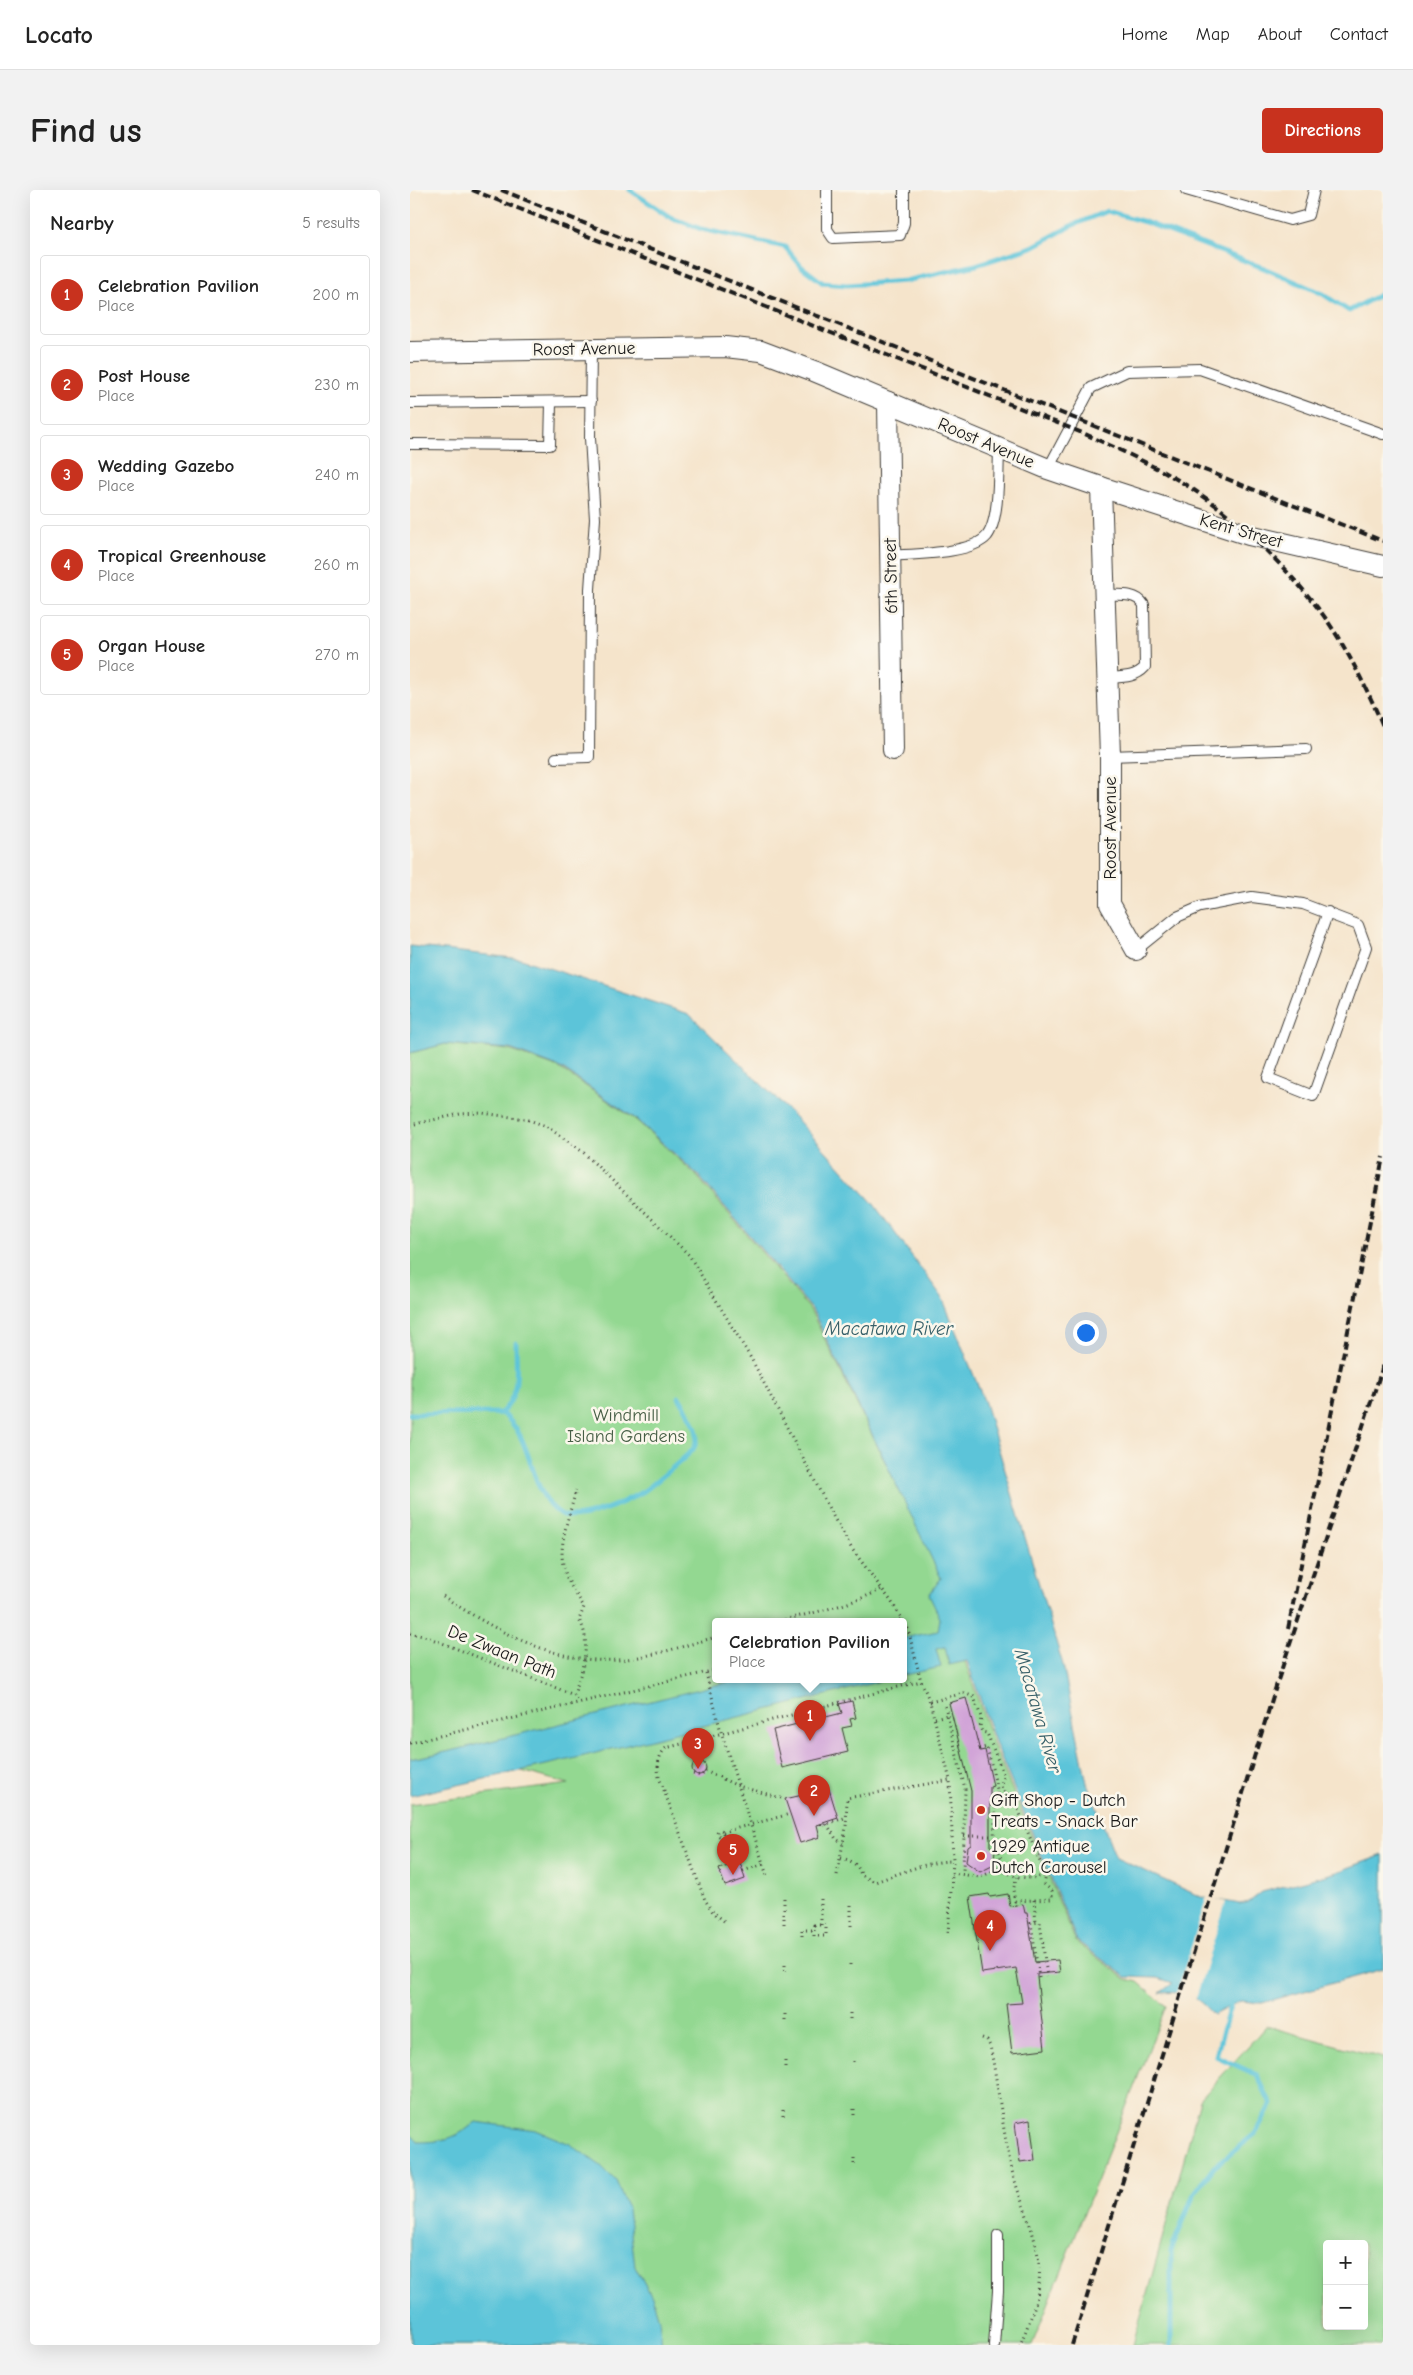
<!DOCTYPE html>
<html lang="en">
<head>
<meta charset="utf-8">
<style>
	:root { --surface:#fff; --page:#f2f2f2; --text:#222; --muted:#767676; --line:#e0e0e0; --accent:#c8321e }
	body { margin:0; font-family:"Comic Neue",sans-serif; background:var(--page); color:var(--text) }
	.controls { position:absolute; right:15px; bottom:15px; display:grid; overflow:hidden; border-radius:5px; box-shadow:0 5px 20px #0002 }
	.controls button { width:45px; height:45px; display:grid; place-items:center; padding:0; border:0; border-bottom:1px solid var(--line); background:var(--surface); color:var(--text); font:25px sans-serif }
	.you { position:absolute; left:675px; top:1142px; width:18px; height:18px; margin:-12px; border:4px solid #fff; border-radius:50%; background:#1a73e8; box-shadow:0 0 0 8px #1a73e833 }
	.badge { display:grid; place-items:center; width:32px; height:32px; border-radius:50%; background:var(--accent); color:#fff; font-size:16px; font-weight:700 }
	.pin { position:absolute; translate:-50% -41px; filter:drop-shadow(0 1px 2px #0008) }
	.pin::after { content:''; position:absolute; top:26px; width:18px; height:15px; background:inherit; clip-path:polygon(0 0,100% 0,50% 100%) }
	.popup { position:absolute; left:302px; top:1428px; width:195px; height:65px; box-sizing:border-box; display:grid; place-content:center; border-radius:5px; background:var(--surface); filter:drop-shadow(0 1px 4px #0005); font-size:16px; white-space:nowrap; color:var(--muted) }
	.popup b { font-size:19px; color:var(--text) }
	.popup::after { content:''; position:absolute; left:50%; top:100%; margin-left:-10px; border:10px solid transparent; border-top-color:var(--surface) }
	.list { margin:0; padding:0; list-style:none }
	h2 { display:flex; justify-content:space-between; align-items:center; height:65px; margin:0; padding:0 20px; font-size:21px }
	h2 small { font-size:16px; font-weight:400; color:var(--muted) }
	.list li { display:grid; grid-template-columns:32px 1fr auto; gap:15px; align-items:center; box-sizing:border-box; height:80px; margin:0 10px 10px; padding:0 10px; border:1px solid var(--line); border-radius:5px }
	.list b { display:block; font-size:19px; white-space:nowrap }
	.list p { margin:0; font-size:16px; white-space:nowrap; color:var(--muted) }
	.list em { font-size:16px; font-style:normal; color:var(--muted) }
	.map { position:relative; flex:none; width:973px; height:2155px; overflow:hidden; border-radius:5px }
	header { display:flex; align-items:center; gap:30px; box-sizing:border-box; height:70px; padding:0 25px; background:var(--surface); border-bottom:1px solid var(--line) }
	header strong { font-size:24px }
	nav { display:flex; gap:28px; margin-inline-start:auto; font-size:18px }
	.intro { display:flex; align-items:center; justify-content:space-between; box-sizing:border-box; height:120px; padding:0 30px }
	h1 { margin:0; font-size:35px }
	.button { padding:12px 22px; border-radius:5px; background:var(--accent); color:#fff; font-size:18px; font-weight:700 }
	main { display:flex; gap:30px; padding:0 30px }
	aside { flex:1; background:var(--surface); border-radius:5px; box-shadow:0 5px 20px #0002 }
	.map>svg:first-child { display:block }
	.green { fill:#93d891; stroke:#587a56; fill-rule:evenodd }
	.water { fill:#5cc4d9; stroke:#3c707a }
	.pier { fill:#f5e4cb }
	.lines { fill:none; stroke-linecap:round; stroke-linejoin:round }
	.stream { stroke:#5cc4d9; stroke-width:5 }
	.building { fill:#d1a4d8 }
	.lane-casing { stroke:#3d3a36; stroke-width:12 }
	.street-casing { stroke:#3d3a36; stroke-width:22 }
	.path { stroke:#3d3a36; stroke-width:3; stroke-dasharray:1 4; stroke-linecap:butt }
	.lane { stroke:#fff; stroke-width:10 }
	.street { stroke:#fff; stroke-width:20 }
	.rail { stroke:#1c1c1c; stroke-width:4; stroke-dasharray:8 4; stroke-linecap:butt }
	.poi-dot { fill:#c8321e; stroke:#fbf7ec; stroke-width:2 }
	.labels { text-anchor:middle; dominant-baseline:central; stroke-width:5; stroke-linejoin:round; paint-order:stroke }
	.street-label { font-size:18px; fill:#1c1c1c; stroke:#fbf7ec }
	.park-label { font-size:18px; fill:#465e45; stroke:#fbf7ec }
	.poi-label { font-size:18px; fill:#1c1c1c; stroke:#fbf7ec; text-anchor:start }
	.water-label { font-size:19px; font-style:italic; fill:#365f68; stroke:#fbf7ec }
</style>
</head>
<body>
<header>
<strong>Locato</strong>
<nav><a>Home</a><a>Map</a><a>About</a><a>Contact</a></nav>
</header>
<div class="intro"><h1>Find us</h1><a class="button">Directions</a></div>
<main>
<aside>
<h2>Nearby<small>5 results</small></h2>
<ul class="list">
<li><span class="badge">1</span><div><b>Celebration Pavilion</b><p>Place</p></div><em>200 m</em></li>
<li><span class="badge">2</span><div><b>Post House</b><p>Place</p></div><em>230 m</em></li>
<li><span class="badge">3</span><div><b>Wedding Gazebo</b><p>Place</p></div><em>240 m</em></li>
<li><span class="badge">4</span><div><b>Tropical Greenhouse</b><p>Place</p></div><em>260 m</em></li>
<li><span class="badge">5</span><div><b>Organ House</b><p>Place</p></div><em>270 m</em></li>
</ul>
</aside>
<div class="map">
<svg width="973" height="2155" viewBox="0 0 973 2155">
	<rect width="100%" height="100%" fill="#fbf7ec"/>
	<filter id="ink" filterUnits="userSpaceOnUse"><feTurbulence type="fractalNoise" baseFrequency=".02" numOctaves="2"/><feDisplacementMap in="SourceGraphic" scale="10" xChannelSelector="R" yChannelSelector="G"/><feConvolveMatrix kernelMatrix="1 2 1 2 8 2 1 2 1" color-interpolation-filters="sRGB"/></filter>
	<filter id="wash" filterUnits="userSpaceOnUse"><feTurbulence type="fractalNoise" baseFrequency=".0096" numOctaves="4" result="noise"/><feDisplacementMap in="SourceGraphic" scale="20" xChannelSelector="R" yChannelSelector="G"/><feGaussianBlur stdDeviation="1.12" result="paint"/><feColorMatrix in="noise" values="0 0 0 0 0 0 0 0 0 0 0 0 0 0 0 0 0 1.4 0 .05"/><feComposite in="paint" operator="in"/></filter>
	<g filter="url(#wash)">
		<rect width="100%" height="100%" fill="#f5e4cb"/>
		<!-- green -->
		<g class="green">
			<path d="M35,854L99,860L149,878L226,930L286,985L400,1119L532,1387L555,1471L584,1556L666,1752L716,1789L728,1792L756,1816L622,2155H0V1614L159,1594L42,1562L0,1569V863ZM306,1432H494V1490H306Z"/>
			<path d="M856,1836L973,1868V2155H723L790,1910ZM917,2054H954V2136H917Z"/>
		</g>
		<!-- water -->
		<g class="water">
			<path d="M0,756L111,769L279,824L384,926L463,1013L532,1107L575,1213L653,1475L677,1593L706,1668L791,1707L830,1714L839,1712L852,1702L924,1683L973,1665V1779L852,1813L830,1811L803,1825C786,1805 776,1801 750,1803L763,1793L748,1788L716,1787L667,1751L586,1555L557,1471L539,1475L535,1457L526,1459L531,1477L494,1485V1448L528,1441L530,1428L519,1405L531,1388L402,1119L287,984L226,929L151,878L100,859L35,854L0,863Z"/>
			<path d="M326,1490H475L162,1569L0,1606V1569L41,1561Z"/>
			<path d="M66,1932L126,1940L160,1954L191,1976L206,1991L218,2019L225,2076L242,2107L249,2129L252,2155H0V1942L8,1952C34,1952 46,1948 66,1932Z"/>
		</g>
		<!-- pier -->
		<path class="pier" d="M797,1706L816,1712L785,1811L766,1805Z"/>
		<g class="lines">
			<!-- stream -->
			<g class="stream">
				<path d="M220,0L260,27L291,39L375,57L392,77L413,93L437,95L495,91L566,75L622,57L661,36L697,21L735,32L856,79L911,103L939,121L973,103"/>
				<path d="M91,1223C111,1205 106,1179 106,1153"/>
				<path d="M0,1224L91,1223C124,1245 118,1302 149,1323C166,1336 217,1311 234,1301C241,1296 279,1265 283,1259C285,1257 286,1251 287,1248C288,1235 275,1218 269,1207"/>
				<path d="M761,2155V2061L784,2004L804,1977L845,1944L861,1914L847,1885L806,1866L821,1812"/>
			</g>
		</g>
		<g id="blocks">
			<!-- building -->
			<g class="building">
				<path d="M556,1508L570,1561L575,1560L583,1596L580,1597V1656L585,1659L584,1675L570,1682L556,1672L558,1657L561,1655V1601L539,1513Z"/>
				<path d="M442,1511L446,1528L440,1529L442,1536L432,1538L438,1562L372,1578L363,1540L432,1523L429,1514Z"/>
				<circle cx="289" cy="1578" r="7"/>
				<path d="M419,1599L428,1628L407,1635L410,1647L390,1653L375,1609Z"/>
				<path d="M330,1672L335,1689L315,1696L309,1679Z"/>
				<path d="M579,1704L580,1707L598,1704L600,1716L613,1714L615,1723H617L625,1772L648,1770L650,1782L627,1784V1787L635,1859L602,1863L596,1814L612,1813L606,1778L572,1783L560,1707Z"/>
				<path d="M620,1930L625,1970L610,1972L605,1933Z"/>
			</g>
		</g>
	</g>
	<g filter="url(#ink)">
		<use href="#blocks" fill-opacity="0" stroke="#3d3a36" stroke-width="1"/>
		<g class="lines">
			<defs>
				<g id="lane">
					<path d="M417,0V39L423,48L490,45L494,33V0"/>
					<path d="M776,0L880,30L898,25L904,0"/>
					<path d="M0,213L181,211"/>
					<path d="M0,254L140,255L141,213"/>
					<path d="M638,279L681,198L717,181L790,179L973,244"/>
					<path d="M480,366C503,364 562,364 577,346C590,329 588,280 589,259"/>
					<path d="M695,405C708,405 726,402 734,415L735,477C725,488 712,487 697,488"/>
					<path d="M700,566L896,559"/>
					<path d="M146,568L179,567L180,399L185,329L180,248L181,159"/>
					<path d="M726,760L767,727L790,717L842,707L893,714L948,735L956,757L903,906L858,888L918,722"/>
					<path d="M584,2155L588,2101V2045"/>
				</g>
				<g id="street">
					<path d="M0,162L315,157L351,161L404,181L638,279L691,297L700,566V714L726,760"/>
					<path d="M478,212L483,560"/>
					<path d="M691,297L839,345L973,376"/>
				</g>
			</defs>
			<!-- lane casing -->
			<use href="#lane" class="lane-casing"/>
			<!-- street casing -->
			<use href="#street" class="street-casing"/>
			<!-- path -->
			<g class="path">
				<path d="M0,935L50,924L72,923L116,929L136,936L173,962L279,1065L342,1170L424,1328L442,1359L481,1411L498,1439L511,1491L520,1512L540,1590L543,1671L538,1744"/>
				<path d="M33,1406C85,1441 152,1478 217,1469C247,1465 277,1455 306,1447"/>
				<path d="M365,1432C401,1423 439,1416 472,1399"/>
				<path d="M485,1432L492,1429"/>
				<path d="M0,1443L17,1447L164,1505L169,1512"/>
				<path d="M296,1483L310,1538L357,1686"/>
				<path d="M164,1505C171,1483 183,1451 169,1430L174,1417C168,1406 158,1394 155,1382C146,1357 160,1325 166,1300"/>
				<path d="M520,1512L554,1503L564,1507L571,1527L570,1537L572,1542L577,1543L594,1586C588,1597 592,1602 603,1607L636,1686L634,1694L642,1701V1709L605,1711L603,1700L607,1687"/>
				<path d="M535,1516L555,1599L553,1683"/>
				<path d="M525,1528L537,1525"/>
				<path d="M0,1553L306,1480"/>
				<path d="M569,1559L577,1557L587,1599L584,1646L591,1669L588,1679"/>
				<path d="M295,1581L328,1596L375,1609"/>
				<path d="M283,1584L291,1586L296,1581"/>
				<path d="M411,1634V1636L437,1627"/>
				<path d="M417,1634L426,1649L433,1653"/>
				<circle cx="310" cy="1643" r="3"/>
				<path d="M313,1642L380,1624"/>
				<path d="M554,1646H584"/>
				<path d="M431,1668C441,1670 448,1674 451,1685L465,1692C489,1684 517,1671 543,1671"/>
				<path d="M333,1681L353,1674"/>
				<path d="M542,1683L570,1687L588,1679L607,1687L621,1688L636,1686"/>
				<path d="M427,1685L436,1637L437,1608L540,1590"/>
				<path d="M624,1710L626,1733"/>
				<path d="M314,1731L303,1722L295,1710L249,1587C247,1575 248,1566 256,1558L511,1491"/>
				<path d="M374,1734V1707"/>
				<rect x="404" y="1735" width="12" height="11"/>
				<path d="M411,1735V1705"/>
				<path d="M441,1736V1713"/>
				<path d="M392,1746V1740H404"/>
				<path d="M440,1774V1779"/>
				<path d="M375,1775V1781"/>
				<path d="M629,1788L621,1733L630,1732L637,1787"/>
				<path d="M440,1823V1829"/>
				<path d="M375,1824V1830"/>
				<path d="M572,1848L577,1850L580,1856C588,1894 592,1934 600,1972C608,2012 633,2051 629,2093C627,2115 618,2135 610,2155"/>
				<path d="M375,1871V1877"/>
				<path d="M443,1871V1876"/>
				<path d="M444,1919V1925"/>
				<path d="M373,1920V1926"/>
				<path d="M444,1968V1974"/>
			</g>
			<!-- lane -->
			<use href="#lane" class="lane"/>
			<!-- street -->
			<use href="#street" class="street"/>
			<!-- rail -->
			<g class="rail">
				<path d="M62,0L675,244C721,265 768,286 808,317C844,346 889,391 916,429C939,462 957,499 973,536"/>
				<path d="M91,0L973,351"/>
				<path d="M878,1439L973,967"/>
				<path d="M662,2155L868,1490L973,1176"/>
			</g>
		</g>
	</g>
	<!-- markers -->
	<g class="poi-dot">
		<circle cx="571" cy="1620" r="5"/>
		<circle cx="571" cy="1666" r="5"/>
	</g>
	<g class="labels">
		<!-- street labels -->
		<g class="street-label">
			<text transform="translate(174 159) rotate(-1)">Roost Avenue</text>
			<text transform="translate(576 253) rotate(23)">Roost Avenue</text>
			<text transform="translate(831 341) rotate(16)">Kent Street</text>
			<text transform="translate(481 386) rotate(-91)">6th Street</text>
			<text transform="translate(700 638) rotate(-90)">Roost Avenue</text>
			<text transform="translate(92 1462) rotate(22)">De Zwaan Path</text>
		</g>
		<!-- park labels -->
		<g class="park-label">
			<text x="216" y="1225">Windmill<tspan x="216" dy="21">Island Gardens</tspan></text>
		</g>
		<!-- poi labels -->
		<g class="poi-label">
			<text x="581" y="1610">Gift Shop - Dutch<tspan x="581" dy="21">Treats - Snack Bar</tspan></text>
			<text x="581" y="1656">1929 Antique<tspan x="581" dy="21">Dutch Carousel</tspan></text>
		</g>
		<!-- water labels -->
		<g class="water-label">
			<text x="479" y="1139">Macatawa River</text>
			<text transform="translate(628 1521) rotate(74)">Macatawa River</text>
		</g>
	</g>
</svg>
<div class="controls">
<button>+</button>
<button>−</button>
</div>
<div class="you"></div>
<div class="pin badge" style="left:400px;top:1551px">1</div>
<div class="popup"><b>Celebration Pavilion</b>Place</div>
<div class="pin badge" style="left:404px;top:1626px">2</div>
<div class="pin badge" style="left:288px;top:1579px">3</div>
<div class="pin badge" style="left:580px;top:1761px">4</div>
<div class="pin badge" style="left:323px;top:1685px">5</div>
</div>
</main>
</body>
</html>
